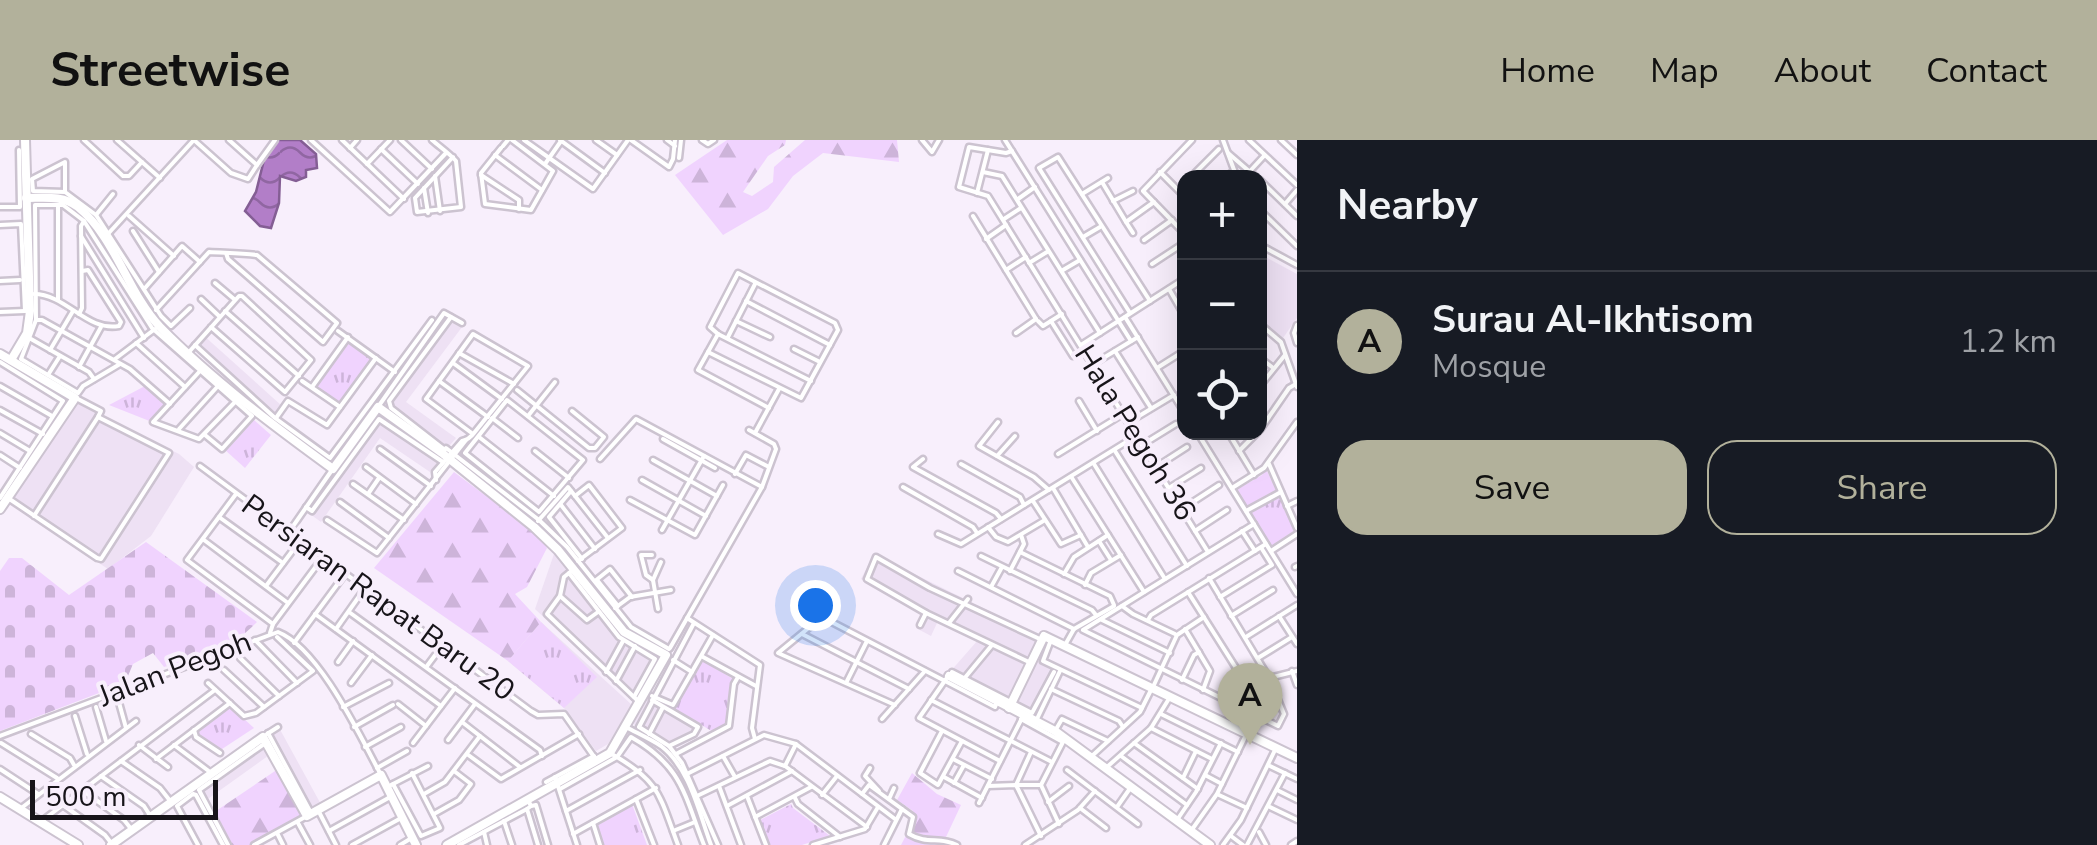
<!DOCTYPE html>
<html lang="en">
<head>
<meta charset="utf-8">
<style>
	:root { --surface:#171b24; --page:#242831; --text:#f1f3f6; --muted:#9ea1a6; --line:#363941; --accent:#b2b19b }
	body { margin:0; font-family:"Nunito Sans",sans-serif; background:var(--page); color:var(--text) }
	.controls { position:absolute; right:30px; top:30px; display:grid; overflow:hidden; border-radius:20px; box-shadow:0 10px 40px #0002 }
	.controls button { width:90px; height:90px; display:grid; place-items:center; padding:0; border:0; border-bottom:2px solid var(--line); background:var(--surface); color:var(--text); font:50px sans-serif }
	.scale { position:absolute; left:30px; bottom:25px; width:188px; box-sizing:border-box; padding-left:10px; border:5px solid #171419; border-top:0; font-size:28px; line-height:35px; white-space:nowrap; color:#171419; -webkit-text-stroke:8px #f8effc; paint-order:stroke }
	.you { position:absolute; left:815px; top:465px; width:35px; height:35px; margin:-25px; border:8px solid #fff; border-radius:50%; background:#1a73e8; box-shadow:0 0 0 15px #1a73e833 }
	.badge { display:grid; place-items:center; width:65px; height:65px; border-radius:50%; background:var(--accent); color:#111; font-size:32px; font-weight:700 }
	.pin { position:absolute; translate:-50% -82px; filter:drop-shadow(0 2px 5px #0008) }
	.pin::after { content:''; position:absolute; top:52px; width:35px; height:30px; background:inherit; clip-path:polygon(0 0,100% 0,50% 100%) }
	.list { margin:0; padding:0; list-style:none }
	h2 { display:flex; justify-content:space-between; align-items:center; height:130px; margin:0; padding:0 40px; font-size:42px }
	h2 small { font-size:32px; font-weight:400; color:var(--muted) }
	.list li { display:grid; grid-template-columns:65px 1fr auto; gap:30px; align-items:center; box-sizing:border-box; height:140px; padding:0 40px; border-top:2px solid var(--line) }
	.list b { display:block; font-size:38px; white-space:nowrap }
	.list p { margin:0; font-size:32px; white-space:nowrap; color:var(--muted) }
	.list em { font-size:32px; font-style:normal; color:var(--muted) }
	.actions { display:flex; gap:20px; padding:30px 40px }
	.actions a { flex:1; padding:22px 0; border:2px solid var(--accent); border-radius:30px; text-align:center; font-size:35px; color:var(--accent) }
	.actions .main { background:var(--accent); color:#111 }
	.icon { flex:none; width:55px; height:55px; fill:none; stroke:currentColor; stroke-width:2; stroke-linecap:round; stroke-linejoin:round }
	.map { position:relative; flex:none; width:1297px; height:705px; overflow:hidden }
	header { display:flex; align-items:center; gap:60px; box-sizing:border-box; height:140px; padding:0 50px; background:var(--accent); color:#111 }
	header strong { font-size:48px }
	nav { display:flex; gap:55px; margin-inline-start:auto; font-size:35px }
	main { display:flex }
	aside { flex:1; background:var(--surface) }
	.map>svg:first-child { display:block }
	.built { fill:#eee1f4 }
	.grass { fill:url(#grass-tufts) }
	.forest { fill:url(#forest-firs) }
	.cemetery { fill:url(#cemetery-stones) }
	.water { fill:url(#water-waves); stroke:#845e94; stroke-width:2.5 }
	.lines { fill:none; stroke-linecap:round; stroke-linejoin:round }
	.street-casing { stroke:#ccc3d0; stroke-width:9 }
	.secondary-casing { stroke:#ccc3d0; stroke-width:12 }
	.street { stroke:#fff; stroke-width:4 }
	.secondary { stroke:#fff; stroke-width:8 }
	.labels { text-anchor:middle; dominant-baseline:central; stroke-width:8; stroke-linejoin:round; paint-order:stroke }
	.street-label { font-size:30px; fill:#171419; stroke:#f8effc }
</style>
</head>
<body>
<header>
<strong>Streetwise</strong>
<nav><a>Home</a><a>Map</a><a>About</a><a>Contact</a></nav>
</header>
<main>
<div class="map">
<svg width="1297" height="705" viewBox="0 0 1297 705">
	<defs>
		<pattern id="grass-tufts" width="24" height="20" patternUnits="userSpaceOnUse" patternTransform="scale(2.5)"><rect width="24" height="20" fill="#f0d3fe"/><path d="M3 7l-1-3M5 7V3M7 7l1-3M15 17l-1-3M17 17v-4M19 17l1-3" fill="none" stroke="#cdb4d9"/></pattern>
		<pattern id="forest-firs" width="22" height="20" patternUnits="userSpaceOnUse" patternTransform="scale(2.5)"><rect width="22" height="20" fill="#f0d3fe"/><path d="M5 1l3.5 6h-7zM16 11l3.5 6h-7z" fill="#cdb4d9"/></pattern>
		<pattern id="cemetery-stones" width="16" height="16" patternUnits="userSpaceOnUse" patternTransform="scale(2.5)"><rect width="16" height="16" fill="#f0d3fe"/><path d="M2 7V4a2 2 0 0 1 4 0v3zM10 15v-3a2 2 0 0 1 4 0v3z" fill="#cdb4d9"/></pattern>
		<pattern id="water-waves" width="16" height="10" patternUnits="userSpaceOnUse" patternTransform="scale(2.5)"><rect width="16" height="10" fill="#b27ec8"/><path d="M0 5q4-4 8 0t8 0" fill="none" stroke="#9066a2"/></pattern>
	</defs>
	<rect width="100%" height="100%" fill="#f8effc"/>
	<!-- built -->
	<g class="built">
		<path d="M1260,114L1297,134V178L1283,198L1260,180Z"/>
		<path d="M448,174L465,183L406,262L456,298L444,312L384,267Z"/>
		<path d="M202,194L282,266L274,279L191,206Z"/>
		<path d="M75,262L179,314L194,327L151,396L108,429L9,363Z"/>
		<path d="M380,274L441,318L430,332L380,298L321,382L306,371Z"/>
		<path d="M554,414L622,494L663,516L636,564L535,469Z"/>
		<path d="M874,414L1046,499L1037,520L1057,529L1036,577L949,533L978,500L938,481L931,496L916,488L922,474L861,439Z"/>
		<path d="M541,482L632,565L608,604L596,611L564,568L508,521Z"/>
		<path d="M649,557L703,587L699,594L670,610L635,588L634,583Z"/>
		<path d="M277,584L323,668L307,676L272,613L205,661L196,645Z"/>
	</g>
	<!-- grass -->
	<g class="grass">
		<path d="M350,202L372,221L338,264L316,246Z"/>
		<path d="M145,246L166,265L152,282L109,265Z"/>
		<path d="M254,280L271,295L245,328L225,310Z"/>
		<path d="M1266,329L1295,390L1271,407L1236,350L1262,335Z"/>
		<path d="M541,482L597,537L564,568L508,521Z"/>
		<path d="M703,520L733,539L726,584L713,592L674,568Z"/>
		<path d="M230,566L254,588L219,611L197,597L196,590Z"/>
		<path d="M632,664L647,705H602L596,686Z"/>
		<path d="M791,664L793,668L830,696L802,705H767L758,681Z"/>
	</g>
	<!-- forest -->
	<g class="forest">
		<path d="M727,0H786L785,5L768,16L743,52L752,56L773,42L774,27L805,0H897L899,22L823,13L793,36L768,69L723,95L675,35Z"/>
		<path d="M454,332L537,394L547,408L527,447L515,454L541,482L508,521L374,428Z"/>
		<path d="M278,629L304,676L250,705H232L213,673Z"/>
		<path d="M912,633L937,654L961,665L946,697L956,705H901L914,680L913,671L897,660Z"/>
	</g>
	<!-- cemetery -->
	<path class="cemetery" d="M146,402L257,482C231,510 199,517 164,527L153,513L133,524L125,543L0,591V431L9,418H22L69,455Z"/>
	<!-- water -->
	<path class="water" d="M278,0H300L316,14L317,28L306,30V37L296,41L280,36L279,63L271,88L260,86L245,71L256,52L264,20Z"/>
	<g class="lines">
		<defs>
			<g id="street">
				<path d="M84,0L123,36H129L142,22"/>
				<path d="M117,0L160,38"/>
				<path d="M194,0L231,33L248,39L257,25L229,0"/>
				<path d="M311,0L390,72L446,13"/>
				<path d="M342,0L404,59"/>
				<path d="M401,0L432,29"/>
				<path d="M432,0C440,7 450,14 456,21L461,67L417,72L415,58L453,17"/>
				<path d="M524,0L593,49L628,0"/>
				<path d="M560,0L605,33"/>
				<path d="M596,0L617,15"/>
				<path d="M631,0L669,27L673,19L675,0"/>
				<path d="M667,0L675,6"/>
				<path d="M702,0L708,4L714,0"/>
				<path d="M922,0L932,12L939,0"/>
				<path d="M1005,0L1131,201"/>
				<path d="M1223,0L1237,38"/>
				<path d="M1249,0L1297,45"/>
				<path d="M1281,0L1297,15"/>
				<path d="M503,6L508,0"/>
				<path d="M350,8L357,0"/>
				<path d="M501,8L481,33L485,64L531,70L553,31L512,0"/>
				<path d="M381,9L418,44"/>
				<path d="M1012,11L1006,13L969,7L959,47L988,56L1208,412"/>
				<path d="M1228,13L1257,38"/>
				<path d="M495,15L542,50"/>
				<path d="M679,18L681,0"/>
				<path d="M367,24L390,0"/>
				<path d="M545,24L561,1"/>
				<path d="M257,25L275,0"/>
				<path d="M1250,31L1264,16"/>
				<path d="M983,32L1002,36L1100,193"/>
				<path d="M1160,32L1184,56"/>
				<path d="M481,35L519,60V69"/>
				<path d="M435,36L440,71"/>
				<path d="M1190,38L1219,9"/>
				<path d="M1226,38L1231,33"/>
				<path d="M1260,40L1297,76"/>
				<path d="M1102,42L1126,82"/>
				<path d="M424,48L428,73"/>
				<path d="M65,52V22L32,39L33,51L65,52L96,75L161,176L171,186L190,168"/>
				<path d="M977,53L988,10"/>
				<path d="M1082,54L1108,38"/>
				<path d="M1018,59L1035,47"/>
				<path d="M1113,61L1133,51"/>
				<path d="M1285,64L1297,50"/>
				<path d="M58,65V160"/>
				<path d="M0,67H20L19,10"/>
				<path d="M1260,70L1297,106"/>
				<path d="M96,75L113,54"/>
				<path d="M129,76L174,116"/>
				<path d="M973,76L1036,179"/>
				<path d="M1004,79L1021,68"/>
				<path d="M0,85L21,84L25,171"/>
				<path d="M133,91L159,132"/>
				<path d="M1133,93L1126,82L1154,62"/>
				<path d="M1184,93L1143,51L1192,0"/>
				<path d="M107,95L194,0"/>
				<path d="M81,96L144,198"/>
				<path d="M1083,97L1100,87"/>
				<path d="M986,99L1006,85"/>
				<path d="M1144,100L1172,80"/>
				<path d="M1260,105L1297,125"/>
				<path d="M1029,123L1047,112"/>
				<path d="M1152,124L1184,103"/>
				<path d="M1006,130L1026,117"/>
				<path d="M1063,130L1080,120"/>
				<path d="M0,141L20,140"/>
				<path d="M215,143L234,159"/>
				<path d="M145,148L182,106L200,122"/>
				<path d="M1169,149L1184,175"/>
				<path d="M34,154C66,154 87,192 119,186L121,182L88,130L82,131"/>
				<path d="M201,159L219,176"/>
				<path d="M746,161L830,205"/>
				<path d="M156,170L209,112C225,113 241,113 257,115L337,183L323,202L228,119L226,113"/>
				<path d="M225,171L299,236"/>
				<path d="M0,172L25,171"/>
				<path d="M1130,173L1039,28L1058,17L1150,161"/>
				<path d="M79,174L82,168L81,86L84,81"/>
				<path d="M1125,177L1184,272"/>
				<path d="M36,180H42L130,229L170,264"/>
				<path d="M736,181L770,197"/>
				<path d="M1038,181L1043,186L1062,174"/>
				<path d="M1051,181L1073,216"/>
				<path d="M1260,184L1281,202L1297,247"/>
				<path d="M1297,185L1294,193L1297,203"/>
				<path d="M338,191L395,232"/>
				<path d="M1016,193L1036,179"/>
				<path d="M718,194L698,230L769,268"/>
				<path d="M718,194L811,241"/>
				<path d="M728,197L755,144"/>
				<path d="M31,199L89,232L94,239"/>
				<path d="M136,203L185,247"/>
				<path d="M195,205L275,278L330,318L432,180"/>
				<path d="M1081,205L1184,139"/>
				<path d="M794,209L820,222"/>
				<path d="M50,210L73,171"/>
				<path d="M1115,211L1151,268"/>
				<path d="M189,212L239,156H242L311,220L285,252L211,187"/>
				<path d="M708,212L801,258L838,190L835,183L738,133L710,187L718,194"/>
				<path d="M459,213L514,244"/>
				<path d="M1260,218L1272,227"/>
				<path d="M115,219L155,189"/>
				<path d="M0,222L63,261L0,358"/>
				<path d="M453,223L502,259"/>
				<path d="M1095,223L1138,197"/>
				<path d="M120,224L83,246L78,253L21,219L36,180L35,65H63L84,81L152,188L252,276L222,309L205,295"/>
				<path d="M79,227L101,187"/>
				<path d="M1157,228L1184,211"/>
				<path d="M200,231L153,282L199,299L235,262"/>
				<path d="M48,235L60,216"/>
				<path d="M302,241L340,267"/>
				<path d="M439,241L488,277"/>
				<path d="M0,246L52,276"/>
				<path d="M1260,246L1285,215"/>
				<path d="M312,247L348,197"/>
				<path d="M517,250L589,308H595L604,297L572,271"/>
				<path d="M76,258L101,271L98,277"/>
				<path d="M507,260L583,320L539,372L465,313Z"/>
				<path d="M1079,261L1097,291"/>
				<path d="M378,267L444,173L462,183"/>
				<path d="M0,270L43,294"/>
				<path d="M528,276L555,242"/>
				<path d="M276,278L288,261L327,285L376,218"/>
				<path d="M492,278L518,298"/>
				<path d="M998,282L979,306L1034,337L1049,350"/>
				<path d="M1129,282L1174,255"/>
				<path d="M179,289L218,246"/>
				<path d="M1260,290L1289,248L1296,244"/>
				<path d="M1197,292L1297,454"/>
				<path d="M1228,292L1254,335"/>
				<path d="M0,293L30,311"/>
				<path d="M755,293L779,249"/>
				<path d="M479,297L554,356"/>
				<path d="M663,299L715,328"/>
				<path d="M1142,305L1176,284"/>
				<path d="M446,308L539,380L567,407L631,487L669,509"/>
				<path d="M380,309L431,346"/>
				<path d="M445,310L391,268L389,261L451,177"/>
				<path d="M535,311L569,338"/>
				<path d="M1115,311L1187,426"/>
				<path d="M1239,311L1258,292"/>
				<path d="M1058,314L1123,274"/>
				<path d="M0,315L20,328"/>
				<path d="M997,316L1015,296"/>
				<path d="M600,319L636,279L762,347"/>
				<path d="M923,319L913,327L996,373L1001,379"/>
				<path d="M653,320L717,356"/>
				<path d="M961,324L1020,357L1024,365"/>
				<path d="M1094,324L1165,439"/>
				<path d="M1269,324L1297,388"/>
				<path d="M200,326L531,571L538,575L564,574L597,621"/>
				<path d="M366,327L416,364"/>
				<path d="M1156,327L1187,307"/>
				<path d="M735,334L746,315L767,326"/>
				<path d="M1072,338L1144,452"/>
				<path d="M436,340L435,332L462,301C467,300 471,297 474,293L528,226L473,194L426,259L473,294"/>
				<path d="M642,340L706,376"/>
				<path d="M353,344L404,380"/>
				<path d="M903,347L973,387L977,393"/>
				<path d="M1053,348L1088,407"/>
				<path d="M1169,348L1201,328"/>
				<path d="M1232,348L1264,328L1297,282"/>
				<path d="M571,351L549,377L582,419"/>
				<path d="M236,354L187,420L273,484"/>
				<path d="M368,354L379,338"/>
				<path d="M575,356L589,345L622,388L578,421"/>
				<path d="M8,358L97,418L101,419L169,313L98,277L34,376"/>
				<path d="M630,360L695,395L723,345"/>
				<path d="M1033,361L1061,404L1081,395"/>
				<path d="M340,362L389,398"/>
				<path d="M561,365L595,409"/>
				<path d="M1287,366L1297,361"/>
				<path d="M306,367L312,371L379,279L443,322"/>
				<path d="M1182,369L1219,345"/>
				<path d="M1246,371L1281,352"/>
				<path d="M219,377L283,423"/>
				<path d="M327,380L377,413L466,300"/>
				<path d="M538,381L568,347L608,398"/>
				<path d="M988,387L996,397L1008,402L1045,380"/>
				<path d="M662,390L704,316"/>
				<path d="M1195,391L1227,370"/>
				<path d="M1242,391L1255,411"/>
				<path d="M289,392L332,330"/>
				<path d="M938,394L961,404L1136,296"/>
				<path d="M204,400L288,463"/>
				<path d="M1099,401L1111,420"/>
				<path d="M1271,411L1297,394"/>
				<path d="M1020,412L1110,456L1114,465"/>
				<path d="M652,415H641L646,435L653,440"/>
				<path d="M981,416L1092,470L1096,475"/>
				<path d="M1295,427L1297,426"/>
				<path d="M574,429L564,437L560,456L547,474L637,560"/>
				<path d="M958,431L1074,489"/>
				<path d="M1010,431L1024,404L1021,395"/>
				<path d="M569,433L619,497L655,519L634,557"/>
				<path d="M1064,434L1074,417L1108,395"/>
				<path d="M1209,438L1269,538L1284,574L1278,586L1083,490L1254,384"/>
				<path d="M597,440L618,466"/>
				<path d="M595,441L610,429L632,457"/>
				<path d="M1085,445L1091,433L1121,415"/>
				<path d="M266,446L299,402"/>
				<path d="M991,447L1002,427"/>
				<path d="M1188,452L1236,528V536L1223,560"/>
				<path d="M560,456L587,480L598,472"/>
				<path d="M1220,457L1272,425L1262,409"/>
				<path d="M1122,466L1133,474L1175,494"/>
				<path d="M615,468L630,457L671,450"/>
				<path d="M658,469L653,440L661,422"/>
				<path d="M349,472L540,610L542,616"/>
				<path d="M315,474L441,566"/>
				<path d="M1231,476L1273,450"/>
				<path d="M1279,476L1297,504"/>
				<path d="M687,478L760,525L752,588L755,599"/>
				<path d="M1102,480L1170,513"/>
				<path d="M1148,480L1151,475L1266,404"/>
				<path d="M694,483L639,587L669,606L682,623L718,705"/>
				<path d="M949,483L968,459"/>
				<path d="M920,485L926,473"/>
				<path d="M336,489L365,448"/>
				<path d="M1185,489L1210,531L1203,550"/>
				<path d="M270,493L273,484L323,417"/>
				<path d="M802,494L909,549"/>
				<path d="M1246,497L1297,465"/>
				<path d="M255,500L297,543"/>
				<path d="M1051,500L1043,521L1142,568"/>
				<path d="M294,503L345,434"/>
				<path d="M1065,505L1074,489L1114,466"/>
				<path d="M670,508L762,347L776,309L774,304L749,290"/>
				<path d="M703,517L756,546"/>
				<path d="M240,518L279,556"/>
				<path d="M1258,518L1292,497"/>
				<path d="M673,520L692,532"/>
				<path d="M338,522L353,501"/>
				<path d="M1031,523L926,473L867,439L876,417L930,448L1042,500"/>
				<path d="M427,526L442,506"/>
				<path d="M224,530L264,567"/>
				<path d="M1292,531L1297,545"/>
				<path d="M606,532L623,501"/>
				<path d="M952,532L1032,573L1054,532"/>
				<path d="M1269,538L1297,531"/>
				<path d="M946,539L919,578L1000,621"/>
				<path d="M963,540L992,505"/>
				<path d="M1182,540L1194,515L1199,512"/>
				<path d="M616,541L635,506"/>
				<path d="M847,541L867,501"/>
				<path d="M1233,542L1267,557L1275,555"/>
				<path d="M208,543L244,576L256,573L313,531L277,497"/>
				<path d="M351,543L372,515"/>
				<path d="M1153,547L1177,495L1204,477"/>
				<path d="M1051,549L1119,581L1123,587"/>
				<path d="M652,556L673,565L713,495"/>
				<path d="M118,559L126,588"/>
				<path d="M652,560L698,587L694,594L669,606"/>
				<path d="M931,560L1052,622"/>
				<path d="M398,564L426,586"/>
				<path d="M895,565L778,513L822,477L995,567L997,562"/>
				<path d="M96,567L106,601"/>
				<path d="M343,567L389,543"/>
				<path d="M1161,574L1238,612"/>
				<path d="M75,576L87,614"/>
				<path d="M882,579L925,531"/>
				<path d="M1021,579L1061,601"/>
				<path d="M1036,581L1060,531"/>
				<path d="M462,582L520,627"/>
				<path d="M354,587L393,565"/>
				<path d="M626,587C637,593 650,599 661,606C690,628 699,673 711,705"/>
				<path d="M1151,588L1212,619"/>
				<path d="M194,590L196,597L220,613"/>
				<path d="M942,591L920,633L938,645L962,601"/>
				<path d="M1055,591L1062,579L1108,601"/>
				<path d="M268,593L311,673"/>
				<path d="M31,594L70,618L74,625"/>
				<path d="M267,594L278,587"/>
				<path d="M649,594L663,567"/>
				<path d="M0,596L278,492C319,508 360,596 381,635"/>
				<path d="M448,600L475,564"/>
				<path d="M1,603L57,638"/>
				<path d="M413,603L455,548"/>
				<path d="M1134,603L1198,649"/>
				<path d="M139,605L168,627"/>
				<path d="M174,605L210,632"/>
				<path d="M365,607L401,587"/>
				<path d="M1031,612L1016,645H1041"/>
				<path d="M610,613C660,641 659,654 678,705"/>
				<path d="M467,614L501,639L579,594"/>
				<path d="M676,614L729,586L734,544L738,537"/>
				<path d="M1093,615L1140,572L1152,548"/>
				<path d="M723,616L735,637"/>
				<path d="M1121,616L1187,665"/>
				<path d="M156,619L230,563"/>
				<path d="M953,619L992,639"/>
				<path d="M121,621L160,648L171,662"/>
				<path d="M785,626L796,604"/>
				<path d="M1270,626L1297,639"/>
				<path d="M1107,627L1151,588L1170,557"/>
				<path d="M377,628L407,611"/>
				<path d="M870,628L865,636L879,651"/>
				<path d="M0,629L38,654"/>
				<path d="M1067,630L1138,684"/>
				<path d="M685,635L764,595L796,604L895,679"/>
				<path d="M1205,635L1222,644"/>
				<path d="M101,636L144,666L151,677"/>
				<path d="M555,637L577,705"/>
				<path d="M944,637L982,658"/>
				<path d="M1183,638L1196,611"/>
				<path d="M546,642L594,616"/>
				<path d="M954,643L964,625"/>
				<path d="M393,644L421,696L440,688L412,633"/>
				<path d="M391,645L428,626"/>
				<path d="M1041,645L1064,600"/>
				<path d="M1041,645L1059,684"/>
				<path d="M719,646L741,705"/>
				<path d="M988,646L1016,645L1041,696"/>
				<path d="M560,649L617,617L631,597C682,626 684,654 704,705"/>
				<path d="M82,650L124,680L132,690"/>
				<path d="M199,650L264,604"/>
				<path d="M1277,650L1297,660"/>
				<path d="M200,652L228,705"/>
				<path d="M424,654L445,642L480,596"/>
				<path d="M862,654L869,645L902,669"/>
				<path d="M822,655L837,636"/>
				<path d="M1219,655L1247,668"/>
				<path d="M697,656L770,621L785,626L867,687"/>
				<path d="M747,656L766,705"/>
				<path d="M795,658L798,664L840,697"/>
				<path d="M636,659L654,705"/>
				<path d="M889,659L894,648"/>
				<path d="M528,660L531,666L527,669L538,705"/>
				<path d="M1048,662L1069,646"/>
				<path d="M979,663L1022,578"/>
				<path d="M63,665L105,695L112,704"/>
				<path d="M531,666L536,665L548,705"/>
				<path d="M727,666L792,631"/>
				<path d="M1117,667L1131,647"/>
				<path d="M1270,667L1297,680"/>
				<path d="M1080,668L1106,688"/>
				<path d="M20,669L136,581"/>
				<path d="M318,670L336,705"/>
				<path d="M566,671L640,630"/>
				<path d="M434,674L459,660L471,644L454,631"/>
				<path d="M755,677L811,647"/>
				<path d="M43,680L215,550"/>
				<path d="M1177,680L1196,652L1221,603"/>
				<path d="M504,681L512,705"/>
				<path d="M298,683L310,705"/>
				<path d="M593,683L600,705"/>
				<path d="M329,691L392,656"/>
				<path d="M673,691L695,682"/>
				<path d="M1191,691L1217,654L1246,595"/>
				<path d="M484,692L487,705"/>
				<path d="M1259,692L1266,705"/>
				<path d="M277,693L283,705"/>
				<path d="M573,694L656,648"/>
				<path d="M1231,696L1243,705"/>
				<path d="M198,705L177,666L193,654L196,655L223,705"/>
				<path d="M254,705L307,676"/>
				<path d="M352,705L403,677"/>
				<path d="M400,705L410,699"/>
				<path d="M459,705L527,669"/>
				<path d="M813,705L865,689L878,667"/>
				<path d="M884,705L902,669L913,677L909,694C928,705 939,696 957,705"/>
				<path d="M1025,705L1078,670L1095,651"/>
				<path d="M1223,705L1241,680L1276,608"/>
				<path d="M1247,705L1285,633"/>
				<path d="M1291,705L1297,701"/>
			</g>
			<g id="secondary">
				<path d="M26,58C44,58 63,55 78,67C116,98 127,152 160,187C212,240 274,286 333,329L378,267L442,313L534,387L558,410L624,492L666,515L610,613L447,705"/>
				<path d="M0,214L75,258L0,369"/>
				<path d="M11,220L27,193L30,171L25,0"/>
				<path d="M949,536L1055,591L1210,705"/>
				<path d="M1009,568L1044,496L1297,618"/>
				<path d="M0,657L78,705"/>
				<path d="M111,705L263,597L307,676L381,635L416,705"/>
			</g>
		</defs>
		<!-- street casing -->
		<use href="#street" class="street-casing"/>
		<!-- secondary casing -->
		<use href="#secondary" class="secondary-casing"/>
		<!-- street -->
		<use href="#street" class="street"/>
		<!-- secondary -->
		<use href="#secondary" class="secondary"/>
	</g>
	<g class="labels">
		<!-- street labels -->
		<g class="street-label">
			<text transform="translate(1135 293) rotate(58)">Hala Pegoh 36</text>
			<text transform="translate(378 458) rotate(36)">Persiaran Rapat Baru 20</text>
			<text transform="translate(175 529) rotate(-21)">Jalan Pegoh</text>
		</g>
	</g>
</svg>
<div class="controls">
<button>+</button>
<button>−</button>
<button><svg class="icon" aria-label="locate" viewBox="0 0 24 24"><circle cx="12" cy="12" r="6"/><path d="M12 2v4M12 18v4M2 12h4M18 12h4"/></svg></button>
</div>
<div class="scale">500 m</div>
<div class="you"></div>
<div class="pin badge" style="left:1250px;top:605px">A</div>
</div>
<aside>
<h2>Nearby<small></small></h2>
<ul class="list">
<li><span class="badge">A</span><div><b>Surau Al-Ikhtisom</b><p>Mosque</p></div><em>1.2 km</em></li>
</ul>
<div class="actions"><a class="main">Save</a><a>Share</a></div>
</aside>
</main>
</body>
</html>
